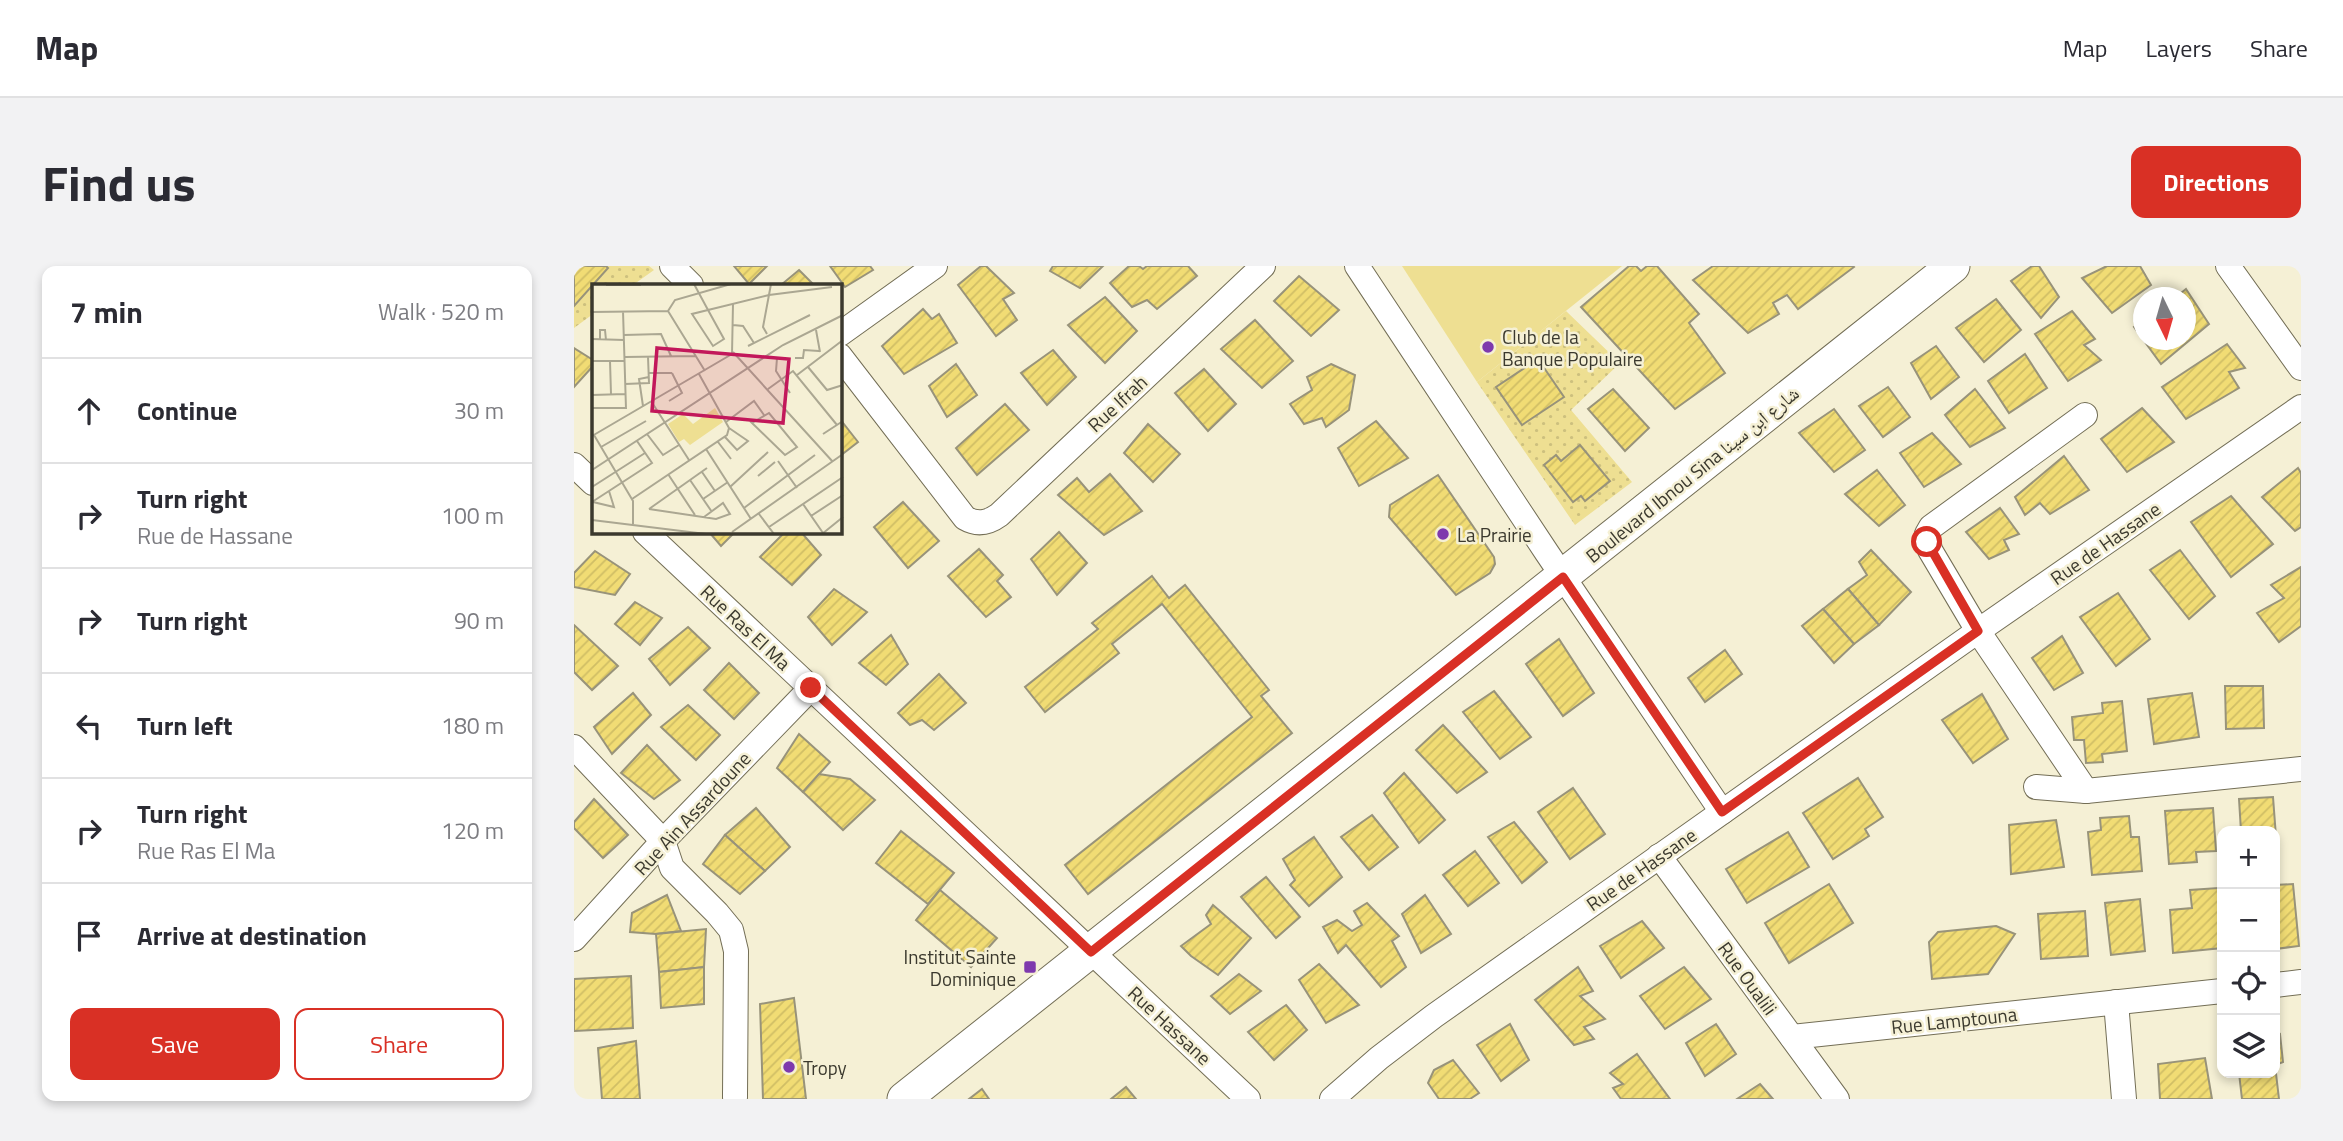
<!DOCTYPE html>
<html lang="en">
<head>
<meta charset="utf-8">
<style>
	:root { --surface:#fff; --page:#f2f2f3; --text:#2b2b33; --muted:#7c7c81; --line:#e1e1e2; --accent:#d93025 }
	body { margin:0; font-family:"Titillium Web","Noto Naskh Arabic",sans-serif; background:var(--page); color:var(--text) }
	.controls { position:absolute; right:21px; bottom:21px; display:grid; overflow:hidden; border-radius:14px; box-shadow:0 4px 10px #0003 }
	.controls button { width:63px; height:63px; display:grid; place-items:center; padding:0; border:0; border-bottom:2px solid var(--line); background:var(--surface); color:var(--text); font:35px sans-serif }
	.compass { position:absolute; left:1559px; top:21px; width:63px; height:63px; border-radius:50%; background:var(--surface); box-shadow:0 4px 10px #0003; rotate:175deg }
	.stop { position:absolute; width:21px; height:21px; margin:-16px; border:5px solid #d93025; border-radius:50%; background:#fff }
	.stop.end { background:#d93025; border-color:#fff; box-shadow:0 2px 7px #0008 }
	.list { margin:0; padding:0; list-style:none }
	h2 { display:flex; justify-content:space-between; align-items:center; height:91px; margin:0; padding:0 28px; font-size:30px }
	h2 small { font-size:23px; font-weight:400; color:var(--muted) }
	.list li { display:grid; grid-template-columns:46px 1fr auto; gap:21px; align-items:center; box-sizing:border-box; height:105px; padding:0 28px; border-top:2px solid var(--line) }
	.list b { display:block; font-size:26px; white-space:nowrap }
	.list p { margin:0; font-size:23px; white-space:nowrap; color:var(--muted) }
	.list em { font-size:23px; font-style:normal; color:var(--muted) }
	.actions { display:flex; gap:14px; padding:21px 28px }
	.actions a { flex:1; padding:16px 0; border:2px solid var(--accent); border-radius:14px; text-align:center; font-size:24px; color:var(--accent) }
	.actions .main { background:var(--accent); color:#fff }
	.icon { flex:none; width:38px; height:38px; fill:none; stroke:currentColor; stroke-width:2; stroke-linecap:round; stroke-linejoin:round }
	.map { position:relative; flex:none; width:1727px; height:833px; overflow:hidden; border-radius:14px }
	header { display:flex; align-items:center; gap:42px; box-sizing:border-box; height:98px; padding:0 35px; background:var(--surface); border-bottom:2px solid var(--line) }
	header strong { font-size:33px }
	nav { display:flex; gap:38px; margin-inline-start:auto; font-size:24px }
	.intro { display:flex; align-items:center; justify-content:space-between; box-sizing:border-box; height:168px; padding:0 42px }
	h1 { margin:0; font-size:49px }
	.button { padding:18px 32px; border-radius:14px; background:var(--accent); color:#fff; font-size:24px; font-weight:700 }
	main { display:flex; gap:42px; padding:0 42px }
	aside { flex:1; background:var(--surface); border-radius:14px; box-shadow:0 4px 10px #0003 }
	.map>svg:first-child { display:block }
	.park { fill:url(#park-dots); fill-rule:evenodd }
	.pitch { fill:#eedf92 }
	.building { fill:url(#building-hatch); stroke:#98937a; stroke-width:2 }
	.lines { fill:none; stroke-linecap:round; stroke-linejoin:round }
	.minor-casing { stroke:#736e56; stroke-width:26 }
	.secondary-casing { stroke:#736e56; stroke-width:35 }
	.minor { stroke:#fff; stroke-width:24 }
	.secondary { stroke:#fff; stroke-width:33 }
	.route { stroke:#d93025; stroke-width:9 }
	.poi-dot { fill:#7e39ad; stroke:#f5f0d5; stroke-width:2.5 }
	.labels { text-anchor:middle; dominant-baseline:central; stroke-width:5; stroke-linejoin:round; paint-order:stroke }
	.poi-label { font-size:19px; fill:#3b392e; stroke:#f5f0d5; text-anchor:start }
	.street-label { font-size:19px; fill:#3b392e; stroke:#f5f0d5 }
	.inset-road { fill:none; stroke:#aba792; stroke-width:2 }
	.view { fill:#c2185b; fill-opacity:0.15; stroke:#c2185b; stroke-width:3.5 }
	.inset-edge { fill:none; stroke:#3b392e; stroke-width:3.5 }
</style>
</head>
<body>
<header>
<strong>Map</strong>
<nav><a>Map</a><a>Layers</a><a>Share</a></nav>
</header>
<div class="intro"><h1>Find us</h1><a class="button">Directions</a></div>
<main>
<aside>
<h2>7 min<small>Walk · 520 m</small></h2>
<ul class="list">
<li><svg class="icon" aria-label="ahead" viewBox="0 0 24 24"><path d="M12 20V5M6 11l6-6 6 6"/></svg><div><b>Continue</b></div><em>30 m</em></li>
<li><svg class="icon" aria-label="right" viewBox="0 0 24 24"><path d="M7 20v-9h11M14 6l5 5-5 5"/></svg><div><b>Turn right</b><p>Rue de Hassane</p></div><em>100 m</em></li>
<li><svg class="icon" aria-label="right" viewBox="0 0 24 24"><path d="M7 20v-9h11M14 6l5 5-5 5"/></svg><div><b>Turn right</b></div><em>90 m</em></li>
<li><svg class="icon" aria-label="left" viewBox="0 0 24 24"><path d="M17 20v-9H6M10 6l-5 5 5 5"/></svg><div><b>Turn left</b></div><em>180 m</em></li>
<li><svg class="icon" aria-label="right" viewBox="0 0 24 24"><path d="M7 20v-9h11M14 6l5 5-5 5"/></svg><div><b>Turn right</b><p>Rue Ras El Ma</p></div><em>120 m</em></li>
<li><svg class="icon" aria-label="arrive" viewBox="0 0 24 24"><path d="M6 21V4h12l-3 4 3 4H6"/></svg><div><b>Arrive at destination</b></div></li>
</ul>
<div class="actions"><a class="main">Save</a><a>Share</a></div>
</aside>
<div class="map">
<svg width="1727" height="833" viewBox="0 0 1727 833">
	<defs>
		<pattern id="park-dots" width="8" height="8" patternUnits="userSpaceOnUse" patternTransform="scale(1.75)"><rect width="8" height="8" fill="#eedf92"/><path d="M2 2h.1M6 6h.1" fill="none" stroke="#cdc07e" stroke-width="1.8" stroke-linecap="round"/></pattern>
		<pattern id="building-hatch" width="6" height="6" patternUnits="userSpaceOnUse" patternTransform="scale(1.75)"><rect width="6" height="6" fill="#f1dc74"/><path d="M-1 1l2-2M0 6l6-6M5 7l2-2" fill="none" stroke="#d0be65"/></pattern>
	</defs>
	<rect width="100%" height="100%" fill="#f5f0d5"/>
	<!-- park -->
	<g class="park">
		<path d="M32,0H75L80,4L59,19H19V48L0,62V40L34,3Z"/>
		<path d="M992,45L1046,97L997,144L1058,216L1001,259L903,116ZM964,93L990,131L948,159L923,122ZM1006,179L1036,215L1011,235L1007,230L999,236L983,217L982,189L987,195Z"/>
	</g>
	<!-- pitch -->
	<path class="pitch" d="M828,0H1048L903,116Z"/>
	<!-- building -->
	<g class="building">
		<path d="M0,0H32L34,2L0,40Z"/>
		<path d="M160,0H193L175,18Z"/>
		<path d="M256,0H296L299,4L271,21Z"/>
		<path d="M407,0H412L440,27L429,33L443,54L422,70L384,19Z"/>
		<path d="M479,0H529L506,22L476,5Z"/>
		<path d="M555,0H565L569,3L573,0H614L623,10L583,43L573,34L558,41L536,17Z"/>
		<path d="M1055,0H1062L1067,5L1073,0H1083L1125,48L1115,57L1151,107L1101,143L1007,41Z"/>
		<path d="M1139,0H1279L1280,1L1224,43L1213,29L1199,37L1205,48L1174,67L1119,14Z"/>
		<path d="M1458,0H1465L1485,31L1467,52L1437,15Z"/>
		<path d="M1533,0H1566L1577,19L1538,47L1508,12Z"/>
		<path d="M225,4L240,19H207Z"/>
		<path d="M725,10L765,44L737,70L700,35Z"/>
		<path d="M1612,23L1635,58L1587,98L1560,61L1570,54V74H1612V32H1601Z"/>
		<path d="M531,31L563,65L531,97L494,59Z"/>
		<path d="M1422,33L1447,64L1410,96L1382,62Z"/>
		<path d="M349,43L358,53L365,48L383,77L330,108L308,80Z"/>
		<path d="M1498,45L1521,73L1510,79L1527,94L1494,115L1461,68Z"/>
		<path d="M681,54L719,95L688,122L647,83Z"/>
		<path d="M1653,78L1671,102L1655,106L1665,122L1612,153L1588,121Z"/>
		<path d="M1362,80L1385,111L1357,133L1337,97Z"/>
		<path d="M0,82L19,94V100L0,121Z"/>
		<path d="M479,84L502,111L473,139L447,107Z"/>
		<path d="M1451,88L1473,122L1435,147L1414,115Z"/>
		<path d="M964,93L990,131L948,159L922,121Z"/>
		<path d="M382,98L403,129L373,151L355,120Z"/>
		<path d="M757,98L781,109L775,144L752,161L748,152L730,158L716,138L738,124L733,111Z"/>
		<path d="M630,103L662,138L634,165L601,127Z"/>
		<path d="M1314,121L1336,151L1309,171L1285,140Z"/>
		<path d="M1039,123L1075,162L1051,185L1014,143Z"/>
		<path d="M1401,123L1431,162L1396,181L1371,149Z"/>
		<path d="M431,138L455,164L403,209L382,182Z"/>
		<path d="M1568,142L1600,176L1553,206L1527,173Z"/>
		<path d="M1260,143L1291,184L1260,206L1225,167Z"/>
		<path d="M266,153L284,176L266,190Z"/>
		<path d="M802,155L834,192L785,220L764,182Z"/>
		<path d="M574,158L606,188L579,216L550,187Z"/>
		<path d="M1358,167L1387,198L1350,221L1326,187Z"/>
		<path d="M1006,179L1036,215L1011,235L1007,230L999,236L970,199L982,189L987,195Z"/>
		<path d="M1490,190L1515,224L1476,248L1466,237L1451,249L1441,231Z"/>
		<path d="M1724,202L1727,207V261L1721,265L1688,231Z"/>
		<path d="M1303,204L1331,239L1305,260L1271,228Z"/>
		<path d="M536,208L568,245L530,269L484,229L503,212L515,226Z"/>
		<path d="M864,209L920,291L921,298L916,307L882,329L815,251L816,239Z"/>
		<path d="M1657,230L1699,278L1657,311L1617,256Z"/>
		<path d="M329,236L365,275L334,302L300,261Z"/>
		<path d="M1426,242L1445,268L1430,274L1435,284L1415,293L1392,266Z"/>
		<path d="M135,266H161L147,280Z"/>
		<path d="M211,266H227L247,289L218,319L186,291Z"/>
		<path d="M485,266L513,297L483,329L457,293Z"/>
		<path d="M405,283L429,309L423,315L437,331L412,351L374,310Z"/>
		<path d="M1297,284L1337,326L1305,359L1274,323L1293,309L1285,296Z"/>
		<path d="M1606,284L1641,330L1615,353L1576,304Z"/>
		<path d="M21,285L56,308L41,329L0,321V307Z"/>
		<path d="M1727,301V360L1705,376L1683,347L1710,332L1697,319Z"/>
		<path d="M578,310L595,332L611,319L695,424L687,430L718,467L514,628L491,599L678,451L588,338L538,378L545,387L471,446L451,421L524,363L518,357Z"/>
		<path d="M260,323L293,346L258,379L234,351Z"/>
		<path d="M1274,323L1305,359L1280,378L1249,343Z"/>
		<path d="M1544,327L1576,373L1542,400L1506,351Z"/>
		<path d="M61,336L88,352L66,379L41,358Z"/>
		<path d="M1249,343L1280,378L1260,397L1228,360Z"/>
		<path d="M0,359L44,400L18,424L0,406Z"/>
		<path d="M114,361L136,382L96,419L75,393Z"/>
		<path d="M317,369L334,398L312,419L285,397Z"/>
		<path d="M1488,370L1509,407L1480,424L1458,392Z"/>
		<path d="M985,373L1020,427L989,450L952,398Z"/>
		<path d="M1151,384L1168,408L1131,436L1114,412Z"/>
		<path d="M155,397L185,427L160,453L130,424Z"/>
		<path d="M365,408L392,437L360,464L348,454L336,459L324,447Z"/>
		<path d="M1651,420H1689L1690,462L1652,463Z"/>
		<path d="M920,425L957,471L926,493L889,446Z"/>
		<path d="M59,427L77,449L38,488L20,461Z"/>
		<path d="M1618,427L1625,471L1580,478L1574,433Z"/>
		<path d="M1408,428L1434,473L1399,497L1368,454Z"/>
		<path d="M1548,435L1553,485L1528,488L1529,496L1512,497L1510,474H1500L1498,451L1529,447L1528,437Z"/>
		<path d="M114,439L146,469L122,494L87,461Z"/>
		<path d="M869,459L913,506L883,527L842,484Z"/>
		<path d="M225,468L256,496L229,526L203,502Z"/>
		<path d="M73,479L106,514L80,533L47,507Z"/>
		<path d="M830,507L871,554L845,577L810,527Z"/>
		<path d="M245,508L276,513L301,534L269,564L229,526Z"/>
		<path d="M1284,512L1309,551L1291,563L1295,570L1259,593L1229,547Z"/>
		<path d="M999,522L1031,568L996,593L964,546Z"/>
		<path d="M1699,531L1703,584H1701V565H1667L1665,533Z"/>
		<path d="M20,533L54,569L29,592L0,562V556Z"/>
		<path d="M182,542L216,581L191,605L151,569Z"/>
		<path d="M1639,542L1642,585L1622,586L1623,596L1595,598L1591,545Z"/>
		<path d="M798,549L824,581L795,604L767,571Z"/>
		<path d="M1555,550L1557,571H1565L1568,605L1518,609L1514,566L1527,564L1526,552Z"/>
		<path d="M1482,554L1490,601L1437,608L1435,559Z"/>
		<path d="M940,556L973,596L948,617L914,571Z"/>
		<path d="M327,565L380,607L354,638L302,597Z"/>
		<path d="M1214,566L1235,601L1173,637L1152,603Z"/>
		<path d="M151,569L191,605L166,628L129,598Z"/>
		<path d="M740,571L768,611L735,640L716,619L721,614L709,593Z"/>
		<path d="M901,585L925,617L894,640L869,609Z"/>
		<path d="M692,611L726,651L702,672L667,631Z"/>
		<path d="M1255,618L1279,657L1215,697L1191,657Z"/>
		<path d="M1719,618L1725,680L1701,683V619Z"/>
		<path d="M1644,622L1648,682L1599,687L1596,644L1618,642L1616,624Z"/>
		<path d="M366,624L423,672L397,701L342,654Z"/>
		<path d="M93,629L107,665L82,668L56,666L58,647Z"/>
		<path d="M851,629L877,668L847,687L828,648Z"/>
		<path d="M1566,633L1571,685L1537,689L1531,637Z"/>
		<path d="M793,637L825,670L818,675L832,701L807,721L772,679L764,687L749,661L763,654L778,665L788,659L780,645Z"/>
		<path d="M639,639L677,672L644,709L617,690L607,680L637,658L632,649Z"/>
		<path d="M1511,645L1514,690L1467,693L1464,648Z"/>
		<path d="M1068,655L1090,682L1047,712L1026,680Z"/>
		<path d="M1422,660L1441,668L1414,708L1358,713L1355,676L1364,666Z"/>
		<path d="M132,663L130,701L85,706L82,668Z"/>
		<path d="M745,698L785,739L752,757L725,714Z"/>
		<path d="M130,701V738L87,742L85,706Z"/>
		<path d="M1004,701L1019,725L1006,730L1031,753L1010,761L1020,773L1000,779L961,734Z"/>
		<path d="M1110,701L1137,733L1091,763L1066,730Z"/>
		<path d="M665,708L687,725L656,748L637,730Z"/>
		<path d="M57,710L59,762L0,765V713Z"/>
		<path d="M220,732L232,833H189L186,738Z"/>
		<path d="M712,739L733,764L700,794L674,766Z"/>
		<path d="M936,758L955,794L927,815L903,779Z"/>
		<path d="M1142,758L1162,788L1131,810L1112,777Z"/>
		<path d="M1706,768L1709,796L1701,799L1705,833H1668L1665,807H1701V769Z"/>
		<path d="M62,775L66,833H28L24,782Z"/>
		<path d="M1063,788L1096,833H1047L1039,822L1049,818L1036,807Z"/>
		<path d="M1631,792L1638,833H1586L1584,798Z"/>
		<path d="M879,794L905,827L896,833H865L854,817L860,804Z"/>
		<path d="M1186,818L1199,833H1163Z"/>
		<path d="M552,821L562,833H537Z"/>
		<path d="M408,823L415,833H395Z"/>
	</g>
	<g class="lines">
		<defs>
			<g id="minor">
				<path d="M98,0L117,19"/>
				<path d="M783,0L973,287L1148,546"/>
				<path d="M1654,0L1727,102"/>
				<path d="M266,68L361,0"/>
				<path d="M266,90L391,252C403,259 414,257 425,249L689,0"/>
				<path d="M1511,149L1357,261L1353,268L1356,284L1404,365L1512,525"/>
				<path d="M0,199L19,217"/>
				<path d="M71,266L674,833"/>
				<path d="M0,481L89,575L98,602L143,647L157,664L162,685L161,831"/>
				<path d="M1462,521L1512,525L1727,503"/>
				<path d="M1085,590L1263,833"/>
				<path d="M0,673L89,575L237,422"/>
				<path d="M1701,719L1727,716"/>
				<path d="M1542,736L1550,833"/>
				<path d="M1218,771L1648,725"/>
				<path d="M758,833L805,792L860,750L1404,365L1727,141"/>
			</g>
			<path id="secondary" d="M330,833L1379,0"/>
		</defs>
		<!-- minor casing -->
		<use href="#minor" class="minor-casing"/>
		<!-- secondary casing -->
		<use href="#secondary" class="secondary-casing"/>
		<!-- minor -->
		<use href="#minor" class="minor"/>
		<!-- secondary -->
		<use href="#secondary" class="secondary"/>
	</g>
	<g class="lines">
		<!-- route -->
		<path class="route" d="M237,422L517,686L989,311L1148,546L1404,365L1353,276"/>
	</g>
	<!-- markers -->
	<g class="poi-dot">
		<circle cx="914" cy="81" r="7"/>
		<circle cx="869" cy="268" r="7"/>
		<rect x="449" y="694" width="14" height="14" rx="3.5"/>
		<circle cx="215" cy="801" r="7"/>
	</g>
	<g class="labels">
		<!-- poi labels -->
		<g class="poi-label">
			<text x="928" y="70">Club de la<tspan x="928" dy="22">Banque Populaire</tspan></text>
			<text x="883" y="268">La Prairie</text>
			<text x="442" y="690" text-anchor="end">Institut Sainte<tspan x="442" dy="22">Dominique</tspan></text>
			<text x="229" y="801">Tropy</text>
		</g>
		<!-- street labels -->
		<g class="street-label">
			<text transform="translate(543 137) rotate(-43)">Rue Ifrah</text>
			<text transform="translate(1118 208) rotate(-39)">Boulevard Ibnou Sina شارع ابن سينا</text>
			<text transform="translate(1531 277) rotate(-35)">Rue de Hassane</text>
			<text transform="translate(172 361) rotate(43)">Rue Ras El Ma</text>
			<text transform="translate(118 547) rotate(-47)">Rue Ain Assardoune</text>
			<text transform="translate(1067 603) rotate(-35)">Rue de Hassane</text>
			<text transform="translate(1174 712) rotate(54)">Rue Oualili</text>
			<text transform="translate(1380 754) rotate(-6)">Rue Lamptouna</text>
			<text transform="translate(596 759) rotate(43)">Rue Hassane</text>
		</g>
	</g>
	<!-- overview -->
	<g transform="translate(18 18)">
		<rect width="250" height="250" fill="#f5f0d5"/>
		<path d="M123,124L131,138L98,161L92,155L87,158L76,140L91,130L101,140Z" fill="#eedf92"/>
		<path class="inset-road" d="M102,0L116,26L132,55L121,62L100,30L116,26L177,11L240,3M14,1H49M31,27L34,125M76,27L83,16L139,0M76,27L113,87M0,28L76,27M141,41L151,42L162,59M224,46L228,68M175,50L171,43L179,0M32,51L69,50L79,72M0,55L32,56M8,55V46H13L14,56M156,62L218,31M141,68L241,178M33,73L104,72M185,74L184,87L198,109M203,74H211L212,66L227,67M0,77H33M18,77L19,110M216,83L235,106L251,101M57,89H80M107,90L137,144M205,91L251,56M33,100L57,99L56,73M176,105L201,87L245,141M0,111L33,110M59,117L97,176M77,117L90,109L80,89M51,122L47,95L57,93M0,124H33M158,137L193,171L205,163L177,129L160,139M134,138L162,117L172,131M55,150L71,171L87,161M231,150L251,137M2,151L41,217V240M0,152L140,70L141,20M133,153L145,166L156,157L137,144M126,158L139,175M9,163L54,137M114,165L159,235M186,177L205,204M0,186L191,61L251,31M110,188L123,207M76,190L103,231M166,192L183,178M98,196L120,228M0,203L53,169M138,203L176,168M40,215L135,151L137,144M111,215L136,198M0,218L60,179L45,157M1,218L22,223L17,207M211,220L231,249M152,224L223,171M57,225L124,235L138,230L131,219L112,233M57,225L115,184M167,230L182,250M219,232L251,211M0,236L114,250M177,243L251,193M140,248L251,170M230,250L251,233"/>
		<path class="view" d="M65,64L197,75L191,139L60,127Z"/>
		<rect width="250" height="250" class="inset-edge"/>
	</g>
</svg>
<div class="controls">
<button>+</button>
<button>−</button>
<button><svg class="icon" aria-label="locate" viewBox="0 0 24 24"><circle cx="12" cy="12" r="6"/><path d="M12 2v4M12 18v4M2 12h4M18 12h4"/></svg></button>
<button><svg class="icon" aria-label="layers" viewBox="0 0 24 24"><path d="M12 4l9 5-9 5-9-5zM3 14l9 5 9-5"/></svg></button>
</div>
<svg class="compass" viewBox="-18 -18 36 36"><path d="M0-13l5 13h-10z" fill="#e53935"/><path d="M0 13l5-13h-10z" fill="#7c7c81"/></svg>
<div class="stop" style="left:1353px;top:276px"></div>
<div class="stop end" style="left:237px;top:422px"></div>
</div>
</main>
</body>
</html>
